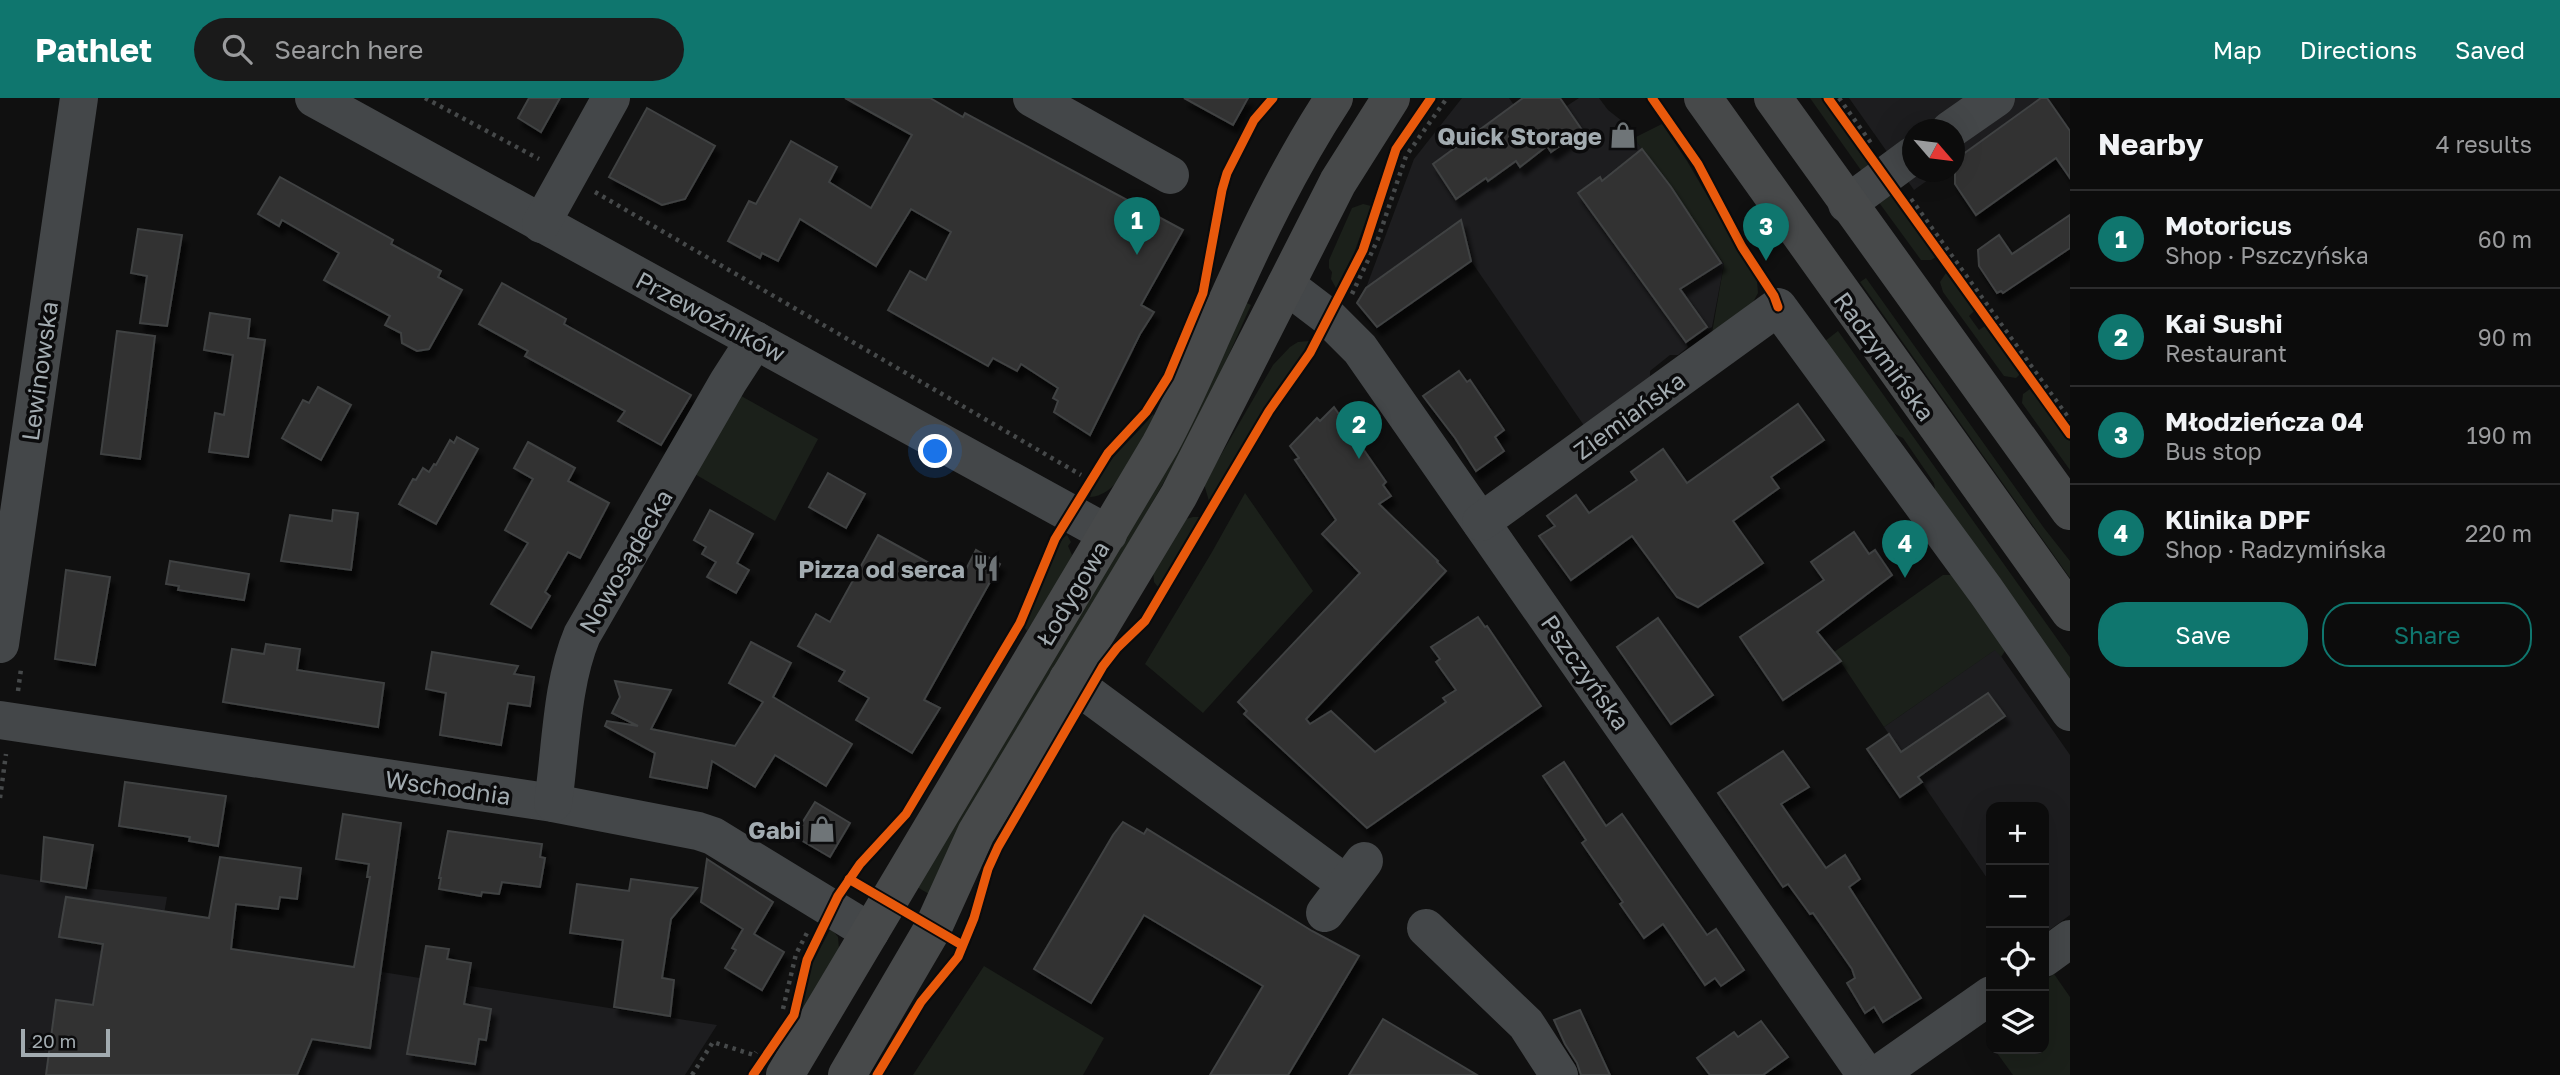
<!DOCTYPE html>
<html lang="en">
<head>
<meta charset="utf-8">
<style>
	:root { --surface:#0c0c0c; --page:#1a1a1a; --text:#f1f3f6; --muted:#9a9b9d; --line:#2c2c2d; --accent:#0f766e }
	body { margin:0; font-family:"Golos Text",sans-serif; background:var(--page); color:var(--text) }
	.controls { position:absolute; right:21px; bottom:21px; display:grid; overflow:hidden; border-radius:14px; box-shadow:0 7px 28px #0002 }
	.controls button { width:63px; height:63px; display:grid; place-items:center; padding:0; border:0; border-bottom:2px solid var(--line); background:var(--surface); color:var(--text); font:35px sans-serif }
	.compass { position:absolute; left:1902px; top:21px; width:63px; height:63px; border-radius:50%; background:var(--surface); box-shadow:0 7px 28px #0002; rotate:118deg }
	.scale { position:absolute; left:21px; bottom:18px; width:89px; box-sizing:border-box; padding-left:7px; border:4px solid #a2abb0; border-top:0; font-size:19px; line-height:24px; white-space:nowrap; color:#a2abb0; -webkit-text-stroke:5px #0b0b0c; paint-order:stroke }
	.you { position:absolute; left:936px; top:354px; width:24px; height:24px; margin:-18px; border:5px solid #fff; border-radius:50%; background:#1a73e8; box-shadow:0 0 0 10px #1a73e833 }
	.badge { display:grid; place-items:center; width:46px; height:46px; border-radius:50%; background:var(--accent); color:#fff; font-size:23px; font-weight:700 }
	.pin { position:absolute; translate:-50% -58px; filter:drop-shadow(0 2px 4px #0008) }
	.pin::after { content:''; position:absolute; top:37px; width:24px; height:21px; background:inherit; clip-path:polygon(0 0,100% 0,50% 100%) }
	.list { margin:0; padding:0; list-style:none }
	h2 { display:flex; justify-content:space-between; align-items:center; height:91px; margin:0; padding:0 28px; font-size:30px }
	h2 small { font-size:23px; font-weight:400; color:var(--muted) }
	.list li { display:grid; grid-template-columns:46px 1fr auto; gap:21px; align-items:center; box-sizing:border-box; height:98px; padding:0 28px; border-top:2px solid var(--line) }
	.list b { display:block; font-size:26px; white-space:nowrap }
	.list p { margin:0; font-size:23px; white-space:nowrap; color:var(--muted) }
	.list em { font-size:23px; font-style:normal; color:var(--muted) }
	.actions { display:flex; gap:14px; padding:21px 28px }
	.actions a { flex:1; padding:16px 0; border:2px solid var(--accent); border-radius:28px; text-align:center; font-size:24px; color:var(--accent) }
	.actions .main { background:var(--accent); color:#fff }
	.icon { flex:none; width:38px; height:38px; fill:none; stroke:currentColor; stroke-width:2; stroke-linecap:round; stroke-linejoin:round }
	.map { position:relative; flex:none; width:2070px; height:977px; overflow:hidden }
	header { display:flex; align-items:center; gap:42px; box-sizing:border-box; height:98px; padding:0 35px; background:var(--accent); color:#fff }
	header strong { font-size:33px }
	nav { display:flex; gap:38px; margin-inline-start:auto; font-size:24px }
	.search { width:490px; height:63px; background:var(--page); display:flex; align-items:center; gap:18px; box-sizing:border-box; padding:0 24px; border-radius:38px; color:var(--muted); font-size:26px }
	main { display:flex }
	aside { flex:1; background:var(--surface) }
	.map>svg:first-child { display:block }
	.built { fill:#1d1d1f }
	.green { fill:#1b201a }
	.building { fill:#303133; stroke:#404243; stroke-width:2; filter:url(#shadow) }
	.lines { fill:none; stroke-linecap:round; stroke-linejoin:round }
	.path { stroke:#46494a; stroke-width:4.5; stroke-dasharray:3.5 5; stroke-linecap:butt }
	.minor { stroke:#444749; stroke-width:38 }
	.major { stroke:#47494a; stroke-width:38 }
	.cycleway-casing { stroke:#0b0b0c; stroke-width:13 }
	.cycleway { stroke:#e8590c; stroke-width:9 }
	.labels { text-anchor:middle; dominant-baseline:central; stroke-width:7; stroke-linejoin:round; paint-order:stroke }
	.poi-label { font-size:24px; font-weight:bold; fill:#a2abb0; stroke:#0b0b0c; text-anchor:end }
	.street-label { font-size:24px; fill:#a2abb0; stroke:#0b0b0c }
</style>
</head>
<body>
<header>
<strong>Pathlet</strong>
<div class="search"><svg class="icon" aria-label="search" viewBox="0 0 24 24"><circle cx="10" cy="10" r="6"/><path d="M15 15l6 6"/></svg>Search here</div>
<nav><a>Map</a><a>Directions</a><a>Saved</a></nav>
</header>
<main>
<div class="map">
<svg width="2070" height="977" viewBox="0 0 2070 977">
	<defs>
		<filter id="shadow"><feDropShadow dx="4.5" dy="8" stdDeviation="2" flood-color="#0009"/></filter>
	</defs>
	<rect width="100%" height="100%" fill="#101010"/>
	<!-- built -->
	<g class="built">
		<path d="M1462,0H1509L1531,31L1579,0H1599L1608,12L1622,23L1724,166L1712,229L1686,244L1688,249L1678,257H1670L1650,273V282L1585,329L1471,163L1378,229L1357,205L1366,190L1414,61Z"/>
		<path d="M1849,0H2041L1955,62L1954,32H1912V74H1939L1914,92Z"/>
		<path d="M1996,551L2070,657V817L2044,836V709H1991V786L1884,629Z"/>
		<path d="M0,776L86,790L167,799L160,839L717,927L685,977H0Z"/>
	</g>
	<!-- green -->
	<g class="green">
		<path d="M1810,0H1821L1875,73L1863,75Z"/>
		<path d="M1662,26L1687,63L1757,183L1758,195L1752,206L1712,235L1724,166L1634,40Z"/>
		<path d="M1884,86L1936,159L1931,162H1921L1875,99Z"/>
		<path d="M1363,106L1371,108L1354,155L1336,190L1331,181L1332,174L1329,170V162L1352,110Z"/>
		<path d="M1946,175L1974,213L1969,218L1979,232L1985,228L2020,276L2016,280L2004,278L1943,194L1940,184Z"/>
		<path d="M1866,180L2044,430L2070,463V480L1860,184Z"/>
		<path d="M1245,204L1251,207L1201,319L929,796L917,789Z"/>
		<path d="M1838,233L2070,559V599L1938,412L1934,385L1903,340L1876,327L1820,247Z"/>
		<path d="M1309,243L1304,256L1275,294L1209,403L1204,386L1273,267L1290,249L1298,244Z"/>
		<path d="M2030,291L2070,343V372L2022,305L2023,296Z"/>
		<path d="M734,294L818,341L775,423L688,372Z"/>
		<path d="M1153,316L1155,320C1141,345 1121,398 1090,399C1101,364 1132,343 1153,316Z"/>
		<path d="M1245,395L1313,493L1203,615L1145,566L1212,454Z"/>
		<path d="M1193,419H1200L1158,489L1154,484L1153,472L1186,421Z"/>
		<path d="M1067,437L1071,444L1068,448L1072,457L1068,468L1027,533L1024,529L1062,441Z"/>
		<path d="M1943,477H1955L2005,553L2001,559L1995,552L1884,629L1834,554Z"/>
		<path d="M831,830L838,839L839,851L809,905L802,910L811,868Z"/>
		<path d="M984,868L1104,940L1083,977H913Z"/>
		<path d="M2054,876L2070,899V977H2013L1994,951H2044V883Z"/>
	</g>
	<!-- building -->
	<g class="building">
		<path d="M529,0H560L541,34L518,20Z"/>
		<path d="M845,0H930L963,19L965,15L1183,132L1141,207L1154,214L1140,236L1090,337L1054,314L1058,303L1053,300L1058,290L1021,266L1017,273L993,260L988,268L888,212L910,173L926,182L951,134L911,111L876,168L800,121L778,163L762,155L760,160L728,143L749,103L756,106L791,43L837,69L829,84L871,110L912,37Z"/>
		<path d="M1184,0H1248L1233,27Z"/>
		<path d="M1523,0H1560L1582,32L1551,54L1547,48L1520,69L1516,63L1488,83L1486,80L1456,101L1433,66Z"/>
		<path d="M2041,0H2047L2070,33V80L2056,60L1976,117L1955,86V62Z"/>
		<path d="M647,10L715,48L685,101L662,107L609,79Z"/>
		<path d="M1642,51L1671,89L1721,165L1680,191L1707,229L1686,244L1578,95L1600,79L1602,83Z"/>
		<path d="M280,79L393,142L391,146L441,173L438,179L462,192L429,251L417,253L402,245L401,235L385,227L390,218L324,182L339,155L282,122L279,128L258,116Z"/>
		<path d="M2070,117V150L2003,195L2001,193L1997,195L1979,168L1978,152L1999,137L2012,156Z"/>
		<path d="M1461,122L1471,163L1377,229L1357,205L1366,190Z"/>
		<path d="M138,131L182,137L167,228L140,225L147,178L131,175Z"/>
		<path d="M502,185L566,221L564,226L691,297L661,347L618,323L625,313L525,258L528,253L479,226Z"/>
		<path d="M210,215L250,221L248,240L265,242L248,359L209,354L215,315L224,317L233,257L204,252Z"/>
		<path d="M117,233L155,238L140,361L101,356Z"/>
		<path d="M1459,273L1467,284L1470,282L1504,332L1495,339L1504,353L1476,373L1455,340L1423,298Z"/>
		<path d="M318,289L351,307L321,362L282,340L303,302L309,305Z"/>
		<path d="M1798,306L1824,342L1771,379L1779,390L1733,423L1763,465L1698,509L1677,499L1632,438L1571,482L1539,438L1555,428L1547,418L1576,397L1589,415L1637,382L1631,374L1663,351L1687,385Z"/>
		<path d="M1334,309L1386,384L1383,387L1391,398L1379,406L1438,463L1437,464L1446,473L1306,621L1310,626L1331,613L1375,654L1446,604L1443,600L1456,592L1436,564L1440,561L1431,549L1478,519L1485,529L1487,528L1541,608L1367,730L1244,616L1247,613L1238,604L1360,475L1322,436L1336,422L1295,362L1299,360L1290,348L1317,320L1320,323Z"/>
		<path d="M457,339L478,351L436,426L399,406L413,381L416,382L423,370L429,374L434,366L436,367L450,342L454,345Z"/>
		<path d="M528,344L575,370L568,383L609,405L580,460L568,454L545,494L550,498L531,530L491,506L528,445L505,432L533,381L514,370Z"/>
		<path d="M828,375L865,396L846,430L809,409Z"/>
		<path d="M333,412L358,415L351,472L281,463L290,417L332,423Z"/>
		<path d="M710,412L753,436L737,465L749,472L736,495L707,479L716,464L702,456L706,449L694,442Z"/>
		<path d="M1854,434L1869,456L1875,452L1892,477L1817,534L1841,563L1783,602L1740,539L1824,482L1811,464Z"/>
		<path d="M878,437L949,476L951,472L962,479L976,452L1000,466L924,602L940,610L912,655L856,622L869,600L839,583L845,573L798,548L816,516L830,524Z"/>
		<path d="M170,463L249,476L244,502L178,492L179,488L166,486Z"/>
		<path d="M66,472L110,479L95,567L55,561Z"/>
		<path d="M1658,520L1713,597L1671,626L1617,549Z"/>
		<path d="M751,544L791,565L773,599L852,646L826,688L775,657L755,689L712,663L707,690L650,679L655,655L605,628L607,623L638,628L612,615L620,599L615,583L671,592L651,631L735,648L763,604L729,585Z"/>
		<path d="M266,546L300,551L297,572L384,585L378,629L223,604L232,551L264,556Z"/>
		<path d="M432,554L518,568L514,576L534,579L530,608L508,605L501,647L440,637L446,595L426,591Z"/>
		<path d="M1988,595L2005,618L1918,679L1922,684L1900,699L1867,651L1889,636L1901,654Z"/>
		<path d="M1783,653L1809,689L1781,706L1826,770L1845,757L1860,781L1849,789L1921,900L1883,924L1874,909L1865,915L1847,885L1855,880L1852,871L1813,815L1810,816L1788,786L1783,789L1718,695Z"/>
		<path d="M1564,664L1606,728L1622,716L1707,837L1716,831L1744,872L1721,888L1715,880L1705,887L1663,826L1644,840L1620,806L1623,804L1582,745L1586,742L1543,678Z"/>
		<path d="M125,684L226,698L218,748L189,743L190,739L119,728Z"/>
		<path d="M815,704L850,725L830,759L794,738Z"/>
		<path d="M343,716L401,725L370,950L312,941L297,977H46L56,902L93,907L103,846L59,839L66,799L209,820L220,759L301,770L297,801L280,799L278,811L236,806L231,851L354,869L370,779H367L369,766L336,761Z"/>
		<path d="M1123,724L1144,736L1147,731L1312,833L1359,858L1288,977H1210L1263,888L1144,817L1091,905L1034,871L1113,737Z"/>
		<path d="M448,733L542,746L540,759L545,760L540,789L502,784L499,796L482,794L481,798L439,791L441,780H439Z"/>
		<path d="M44,739L93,747L86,790L41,783Z"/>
		<path d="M707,761L773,804L754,836L784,854L762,892L725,870L736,852L732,850L743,831L701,804Z"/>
		<path d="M631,781L697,790L671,821L662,880L674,882L670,918L614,909L623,842L570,835L577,786L629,793Z"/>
		<path d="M426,848L449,851L447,861L471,865L464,906L491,911L486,942L479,941L475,966L407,956Z"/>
		<path d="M1580,912L1610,977H1581L1577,965L1565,946L1554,922Z"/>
		<path d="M1383,921L1477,977H1349Z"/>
		<path d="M1761,923L1788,959L1763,977H1710L1697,960L1734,934L1738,939Z"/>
	</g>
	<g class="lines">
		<!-- path -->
		<g class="path">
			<path d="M425,0L539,61"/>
			<path d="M1839,0L1873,48"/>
			<path d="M595,94L1081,377"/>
			<path d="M1911,101L2070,322"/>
			<path d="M1352,196L1378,141L1406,58L1447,0"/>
			<path d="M18,593L21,571"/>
			<path d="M0,700L6,656"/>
			<path d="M783,911L796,856L808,833"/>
			<path d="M692,977L713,944L754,957L756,954"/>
		</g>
		<!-- minor -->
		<g class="minor">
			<path d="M314,0L1108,436"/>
			<path d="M1032,0L1170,77"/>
			<path d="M1950,32L1996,0"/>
			<path d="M1847,106L1912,58"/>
			<path d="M541,126L611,0"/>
			<path d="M1286,187L1328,219L1360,251L1866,977"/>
			<path d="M1481,424L1778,209L1986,493L2070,614"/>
			<path d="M0,546L79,0"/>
			<path d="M1068,581L1346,786"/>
			<path d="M0,622L553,705L698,733L713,738L870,834"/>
			<path d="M553,705C561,651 561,587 582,537L728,284L755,242"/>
			<path d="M1325,815L1364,763"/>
			<path d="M1426,830L1526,926L1559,977"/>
			<path d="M2044,860L2070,841"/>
			<path d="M1877,977L1991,897"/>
		</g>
		<!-- major -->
		<g class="major">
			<path d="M1703,0L2070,514"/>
			<path d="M1773,0L2070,413"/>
			<path d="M785,977L1160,347C1183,305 1201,261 1221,217C1254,142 1289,69 1334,0"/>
			<path d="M847,977L933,830L976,735L1179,397L1338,84L1391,0"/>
		</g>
		<defs>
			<g id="cycleway">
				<path d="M1652,0L1698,66L1742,149L1774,198L1778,209"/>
				<path d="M1828,0L2070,336"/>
				<path d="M849,781L962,847"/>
				<path d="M753,977L794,917L807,862L838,798L860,766L906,716L1020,525L1055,441L1108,355L1146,314L1168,279L1203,195L1222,92L1227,75L1254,22L1273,0"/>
				<path d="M877,977L921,904L958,859L974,820L988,771L998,749L1103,568L1117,550L1145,523L1269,313L1310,255L1363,152L1396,51L1431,0"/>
			</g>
		</defs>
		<!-- cycleway casing -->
		<use href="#cycleway" class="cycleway-casing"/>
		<!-- cycleway -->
		<use href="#cycleway" class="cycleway"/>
	</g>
	<!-- icons -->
	<defs>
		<symbol id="shop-bare" viewBox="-9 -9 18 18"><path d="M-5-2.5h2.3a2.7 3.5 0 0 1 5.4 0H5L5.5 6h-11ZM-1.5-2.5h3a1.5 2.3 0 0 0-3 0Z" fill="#6f7578" stroke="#0b0b0c" stroke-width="2.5" paint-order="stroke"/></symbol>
		<symbol id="restaurant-bare" viewBox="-9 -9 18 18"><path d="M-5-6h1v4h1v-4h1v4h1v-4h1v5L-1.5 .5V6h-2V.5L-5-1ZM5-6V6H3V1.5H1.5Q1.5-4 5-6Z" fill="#6f7578" stroke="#0b0b0c" stroke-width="2.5" paint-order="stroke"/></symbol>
	</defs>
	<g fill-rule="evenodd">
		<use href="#shop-bare" x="1604" y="18" width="38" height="38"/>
		<use href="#restaurant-bare" x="967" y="451" width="38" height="38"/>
		<use href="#shop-bare" x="803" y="712" width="38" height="38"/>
	</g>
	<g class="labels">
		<!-- poi labels -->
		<g class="poi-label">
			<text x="1602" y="37">Quick Storage</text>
			<text x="965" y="470">Pizza od serca</text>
			<text x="801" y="731">Gabi</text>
		</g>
		<!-- street labels -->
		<g class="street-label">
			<text transform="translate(711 218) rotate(28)">Przewoźników</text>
			<text transform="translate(1885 258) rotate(54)">Radzymińska</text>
			<text transform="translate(39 273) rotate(-82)">Lewinowska</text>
			<text transform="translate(1629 317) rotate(-36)">Ziemiańska</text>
			<text transform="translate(625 463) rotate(-60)">Nowosądecka</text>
			<text transform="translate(1072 495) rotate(-59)">Łodygowa</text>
			<text transform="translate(1586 574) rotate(55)">Pszczyńska</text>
			<text transform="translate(448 689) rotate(8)">Wschodnia</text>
		</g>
	</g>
</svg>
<div class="controls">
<button>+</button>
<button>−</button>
<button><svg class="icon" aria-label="locate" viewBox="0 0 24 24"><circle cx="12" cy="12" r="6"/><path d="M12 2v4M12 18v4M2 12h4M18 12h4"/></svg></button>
<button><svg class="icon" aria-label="layers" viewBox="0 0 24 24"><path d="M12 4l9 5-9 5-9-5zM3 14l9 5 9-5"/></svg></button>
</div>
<svg class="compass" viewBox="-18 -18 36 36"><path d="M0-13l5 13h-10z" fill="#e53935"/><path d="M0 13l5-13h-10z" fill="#9a9b9d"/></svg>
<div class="scale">20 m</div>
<div class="you"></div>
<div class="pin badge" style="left:1137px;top:157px">1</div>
<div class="pin badge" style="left:1359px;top:361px">2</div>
<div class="pin badge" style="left:1766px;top:163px">3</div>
<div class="pin badge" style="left:1905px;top:480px">4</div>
</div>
<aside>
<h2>Nearby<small>4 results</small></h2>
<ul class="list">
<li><span class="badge">1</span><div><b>Motoricus</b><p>Shop · Pszczyńska</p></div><em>60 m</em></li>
<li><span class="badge">2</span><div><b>Kai Sushi</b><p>Restaurant</p></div><em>90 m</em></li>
<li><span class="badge">3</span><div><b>Młodzieńcza 04</b><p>Bus stop</p></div><em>190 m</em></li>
<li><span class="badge">4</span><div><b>Klinika DPF</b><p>Shop · Radzymińska</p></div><em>220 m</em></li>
</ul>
<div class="actions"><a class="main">Save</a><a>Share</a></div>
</aside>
</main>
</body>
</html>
